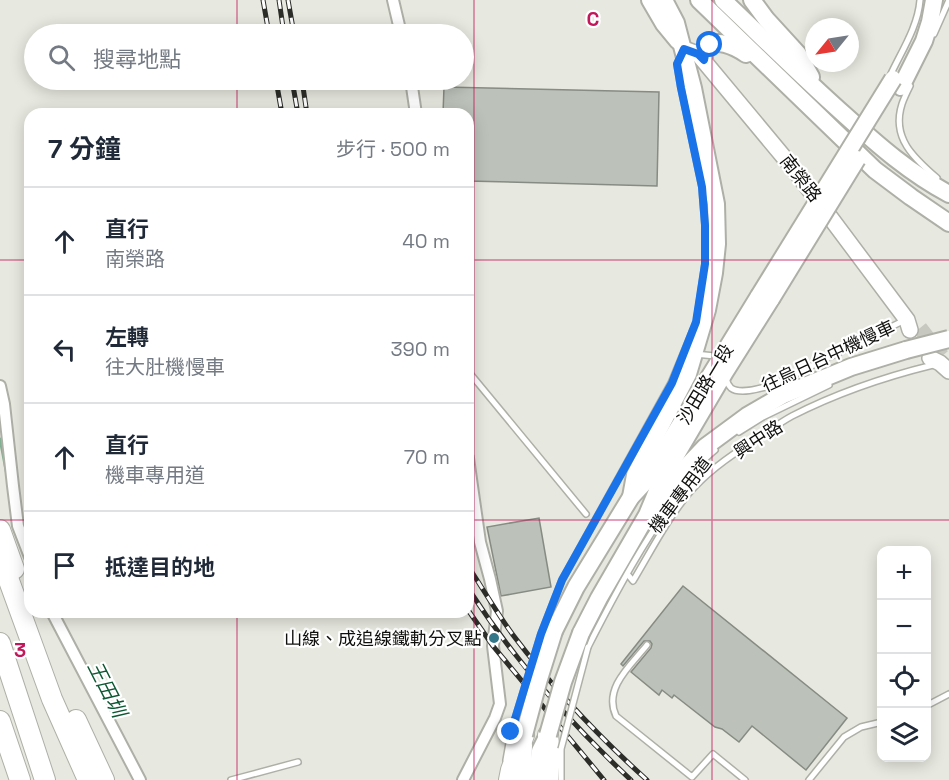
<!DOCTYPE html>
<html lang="zh-TW">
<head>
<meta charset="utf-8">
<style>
	:root { --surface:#fff; --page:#f2f2f3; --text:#1f2937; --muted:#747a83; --line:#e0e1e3 }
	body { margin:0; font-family:"Space Grotesk","Noto Sans TC",sans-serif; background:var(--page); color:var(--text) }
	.controls { position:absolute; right:18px; bottom:18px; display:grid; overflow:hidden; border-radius:12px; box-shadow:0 3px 15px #0003 }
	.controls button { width:54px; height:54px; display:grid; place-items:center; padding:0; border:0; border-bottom:2px solid var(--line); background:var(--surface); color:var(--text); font:30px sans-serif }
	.compass { position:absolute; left:805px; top:18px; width:54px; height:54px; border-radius:50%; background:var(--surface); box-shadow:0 3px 15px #0003; rotate:240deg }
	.stop { position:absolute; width:18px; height:18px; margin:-14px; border:4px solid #1a73e8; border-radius:50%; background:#fff }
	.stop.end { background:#1a73e8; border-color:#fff; box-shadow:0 2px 6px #0008 }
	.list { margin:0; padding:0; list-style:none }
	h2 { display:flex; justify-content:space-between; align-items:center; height:78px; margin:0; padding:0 24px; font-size:26px }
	h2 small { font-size:20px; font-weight:400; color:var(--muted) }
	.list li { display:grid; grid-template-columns:39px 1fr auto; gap:18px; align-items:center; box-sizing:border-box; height:108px; padding:0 24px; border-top:2px solid var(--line) }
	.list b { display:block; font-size:22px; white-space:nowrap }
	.list p { margin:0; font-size:20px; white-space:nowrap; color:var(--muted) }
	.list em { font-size:20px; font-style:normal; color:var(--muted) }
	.icon { flex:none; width:33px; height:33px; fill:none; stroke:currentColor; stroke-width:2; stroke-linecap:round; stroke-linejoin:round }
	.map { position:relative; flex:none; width:949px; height:780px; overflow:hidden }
	.search { position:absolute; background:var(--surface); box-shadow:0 3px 15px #0003; left:24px; top:24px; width:450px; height:66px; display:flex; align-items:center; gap:15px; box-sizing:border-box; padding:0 21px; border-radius:33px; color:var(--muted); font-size:22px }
	.panel { position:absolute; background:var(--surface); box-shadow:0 3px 15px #0003; left:24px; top:108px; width:450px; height:510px; border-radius:18px }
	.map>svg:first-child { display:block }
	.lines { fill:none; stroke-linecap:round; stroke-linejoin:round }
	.stream { stroke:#83af92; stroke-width:3 }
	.building { fill:#bcc2b9; stroke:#868b83; stroke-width:1.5 }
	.secondary-tunnel { stroke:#c7c8c0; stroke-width:15; stroke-dasharray:15 8; stroke-linecap:butt }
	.lane-casing { stroke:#aeb0a7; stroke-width:8 }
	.street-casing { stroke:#aeb0a7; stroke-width:14 }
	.secondary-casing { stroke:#aeb0a7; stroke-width:18 }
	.primary-casing { stroke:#aeb0a7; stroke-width:20 }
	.highway-casing { stroke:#aeb0a7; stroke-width:22 }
	.lane { stroke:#fff; stroke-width:5 }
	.street { stroke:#fff; stroke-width:10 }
	.secondary { stroke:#fff; stroke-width:15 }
	.primary { stroke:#fff; stroke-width:16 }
	.highway { stroke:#fff; stroke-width:20 }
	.rail-casing { stroke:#2c2d29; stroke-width:5 }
	.rail { stroke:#fff; stroke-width:3; stroke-dasharray:9; stroke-linecap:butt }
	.lane-bridge-casing { stroke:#aeb0a7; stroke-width:8; stroke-linecap:butt }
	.primary-bridge-casing { stroke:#aeb0a7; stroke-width:20; stroke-linecap:butt }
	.lane-bridge { stroke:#fff; stroke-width:5 }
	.primary-bridge { stroke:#fff; stroke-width:16 }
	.route { stroke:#1a73e8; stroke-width:8 }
	.grid { fill:none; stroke:#c2185b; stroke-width:1.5; stroke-opacity:0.55 }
	.poi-dot { fill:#347788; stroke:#fff; stroke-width:2 }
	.labels { text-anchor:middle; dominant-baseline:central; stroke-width:4.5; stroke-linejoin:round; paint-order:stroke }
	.street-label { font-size:18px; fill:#0f100d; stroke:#fff }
	.poi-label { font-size:18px; fill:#0f100d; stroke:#fff; text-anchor:end }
	.water-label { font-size:20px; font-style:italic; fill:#0c5832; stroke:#fff }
	.grid-label { font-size:20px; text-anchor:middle; font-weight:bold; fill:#c2185b; stroke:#fff; stroke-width:4.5; stroke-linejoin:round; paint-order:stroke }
</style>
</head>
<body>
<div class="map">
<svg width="949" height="780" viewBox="0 0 949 780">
	<rect width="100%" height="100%" fill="#e7e8df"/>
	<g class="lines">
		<!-- stream -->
		<path class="stream" d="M0,439L7,475"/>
	</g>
	<!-- building -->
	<g class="building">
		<path d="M444,87L659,92L657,186L468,181V114H443Z"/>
		<path d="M539,518L551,587L501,596L487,527Z"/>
		<path d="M683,586L847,718L806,770L752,726L739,742L722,729L715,727L674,695L672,698L662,690L659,695L631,672L651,648L652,644L650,641H644L623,666L621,664Z"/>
	</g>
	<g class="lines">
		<!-- secondary-tunnel -->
		<path class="secondary-tunnel" d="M920,328L942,356"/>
		<defs>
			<g id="lane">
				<path d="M934,34L949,0"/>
				<path d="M681,56L677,64L681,88L702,187L705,225V264L697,319"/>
				<path d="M890,76C901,52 918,27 920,0"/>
				<path d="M910,86C907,92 904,98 902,104C891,138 914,158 937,178"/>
				<path d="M695,354L715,356L717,353"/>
				<path d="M468,371L586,514"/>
				<path d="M726,379C727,382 728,385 731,388C740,395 762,388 773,385L905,320"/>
				<path d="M739,432L763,417L829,385"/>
				<path d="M629,576L633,581C651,551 667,519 690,492C707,472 731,455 754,441C766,433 779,423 792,416C837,393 884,377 933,365"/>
				<path d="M541,634L562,580L572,562L671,383L693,330"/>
				<path d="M647,645C631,665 603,688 616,716L692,777L713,754L745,780"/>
				<path d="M588,647C616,592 645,538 682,489C692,475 702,460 715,450"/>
				<path d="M926,706L949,694"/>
				<path d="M506,760L511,732"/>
				<path d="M231,780L298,762"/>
				<path d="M561,780V749"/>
				<path d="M809,780L844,737L861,727L882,722"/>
			</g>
			<g id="street">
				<path d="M393,0L401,34"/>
				<path d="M411,80L416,114"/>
				<path d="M0,386L4,404L13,486L18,526L30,557"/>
				<path d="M52,612L140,780"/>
				<path d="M463,780L495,718L500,704L493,646L497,611L490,579L480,542L468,458"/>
			</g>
			<g id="secondary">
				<path d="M684,49L698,54L797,173L907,320L910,330"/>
				<path d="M930,358L940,363L949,371"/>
			</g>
			<g id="primary">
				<path d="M650,0L664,24L678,41"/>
				<path d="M699,0L875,170L911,197L949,223"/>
				<path d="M723,0C764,39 804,79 847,117C879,146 910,173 949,194"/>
				<path d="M752,0L766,19L798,54L811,77"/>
				<path d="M704,60C704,57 704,53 706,50C713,35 737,48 746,54"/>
				<path d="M901,87L924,41L930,22L934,0"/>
				<path d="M631,497L635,475L688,374L707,310L714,273L717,244L716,204L693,88L676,23L664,0"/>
				<path d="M657,503L687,466L705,447L747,416L783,395L851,367L906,350"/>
				<path d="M554,631L576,587L631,497L645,482L759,296"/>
				<path d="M581,633L599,598L647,515L662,479L725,372L771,299"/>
				<path d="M523,780L524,745"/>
				<path d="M536,780L540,751L548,735"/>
			</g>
			<g id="highway">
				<path d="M0,530L14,569"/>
				<path d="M0,556L52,699L88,780"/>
				<path d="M0,643L45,780"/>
				<path d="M76,720L104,780"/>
				<path d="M0,721L20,780"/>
				<path d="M548,735L550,754L548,780"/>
				<path d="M509,780L511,770L524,735"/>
			</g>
		</defs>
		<!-- lane casing -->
		<use href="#lane" class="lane-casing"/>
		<!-- street casing -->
		<use href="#street" class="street-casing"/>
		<!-- secondary casing -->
		<use href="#secondary" class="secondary-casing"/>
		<!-- primary casing -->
		<use href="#primary" class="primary-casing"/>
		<!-- highway casing -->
		<use href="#highway" class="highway-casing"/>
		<!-- lane -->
		<use href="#lane" class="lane"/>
		<!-- street -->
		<use href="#street" class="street"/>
		<!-- secondary -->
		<use href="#secondary" class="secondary"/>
		<!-- primary -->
		<use href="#primary" class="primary"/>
		<!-- highway -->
		<use href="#highway" class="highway"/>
		<defs>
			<g id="rail">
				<path d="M263,0L269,34"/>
				<path d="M279,0L284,34"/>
				<path d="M288,0L294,34"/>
				<path d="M276,80L282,114"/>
				<path d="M292,80L298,114"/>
				<path d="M302,80L307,114"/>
				<path d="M468,566C483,589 497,613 513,635C553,688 598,736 647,780"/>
				<path d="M468,588C514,660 569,722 631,780"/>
				<path d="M468,610L493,646L604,780"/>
			</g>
		</defs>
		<!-- rail casing -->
		<use href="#rail" class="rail-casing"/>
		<!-- rail -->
		<use href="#rail" class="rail"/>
		<defs>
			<g id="lane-bridge">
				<path d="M511,732L541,634"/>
				<path d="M561,749L588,647"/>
			</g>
			<g id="primary-bridge">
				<path d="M759,296L893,79"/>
				<path d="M771,299L857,159"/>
				<path d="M906,350L949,339"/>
				<path d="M524,735L539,679L554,631"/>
				<path d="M548,735L563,682L581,633"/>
			</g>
		</defs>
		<!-- lane-bridge casing -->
		<use href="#lane-bridge" class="lane-bridge-casing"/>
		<!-- primary-bridge casing -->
		<use href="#primary-bridge" class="primary-bridge-casing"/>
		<!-- lane-bridge -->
		<use href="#lane-bridge" class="lane-bridge"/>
		<!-- primary-bridge -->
		<use href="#primary-bridge" class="primary-bridge"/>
	</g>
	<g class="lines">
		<!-- route -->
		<path class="route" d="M511,732L541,634L562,580L672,383L696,322L705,264V225L702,187L681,88L677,64L684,49L698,54L704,60L706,50L710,45"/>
	</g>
	<!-- grid -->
	<path class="grid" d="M237,0V34M474,0V780M712,0V780M237,80V114M0,260H30M468,260H949M0,520H30M468,520H949M237,612V780"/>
	<!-- markers -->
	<circle class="poi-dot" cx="494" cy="638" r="6"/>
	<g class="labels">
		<!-- street labels -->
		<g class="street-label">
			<text transform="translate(801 178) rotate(52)">南榮路</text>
			<text transform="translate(828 356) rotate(-25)">往烏日台中機慢車</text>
			<text transform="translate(705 384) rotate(-59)">沙田路一段</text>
			<text transform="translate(758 439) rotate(-33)">興中路</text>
			<text transform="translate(680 495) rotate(-53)">機車專用道</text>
		</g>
		<!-- poi labels -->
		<g class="poi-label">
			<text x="482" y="638">山線、成追線鐵軌分叉點</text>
		</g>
		<!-- water labels -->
		<g class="water-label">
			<text transform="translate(107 689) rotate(63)">王田圳</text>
		</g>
	</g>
	<g class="grid-label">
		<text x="593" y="26">C</text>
		<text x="20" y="657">3</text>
	</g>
</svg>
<div class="controls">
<button>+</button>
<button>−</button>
<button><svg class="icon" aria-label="locate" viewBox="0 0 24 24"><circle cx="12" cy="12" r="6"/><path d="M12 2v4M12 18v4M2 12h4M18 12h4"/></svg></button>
<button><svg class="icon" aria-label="layers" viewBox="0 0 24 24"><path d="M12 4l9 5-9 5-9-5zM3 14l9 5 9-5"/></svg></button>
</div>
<svg class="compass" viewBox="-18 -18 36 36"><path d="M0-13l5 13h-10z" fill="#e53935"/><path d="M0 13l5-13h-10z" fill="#747a83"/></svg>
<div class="stop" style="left:710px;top:45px"></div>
<div class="stop end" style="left:511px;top:732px"></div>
<div class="search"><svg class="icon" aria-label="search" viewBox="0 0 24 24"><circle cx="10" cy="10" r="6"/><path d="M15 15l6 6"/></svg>搜尋地點</div>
<section class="panel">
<h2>7 分鐘<small>步行 · 500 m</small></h2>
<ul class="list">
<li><svg class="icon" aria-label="ahead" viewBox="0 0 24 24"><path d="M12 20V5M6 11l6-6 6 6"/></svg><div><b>直行</b><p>南榮路</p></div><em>40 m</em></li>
<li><svg class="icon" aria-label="left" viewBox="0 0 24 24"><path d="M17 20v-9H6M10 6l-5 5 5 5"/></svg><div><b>左轉</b><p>往大肚機慢車</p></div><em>390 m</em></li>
<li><svg class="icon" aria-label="ahead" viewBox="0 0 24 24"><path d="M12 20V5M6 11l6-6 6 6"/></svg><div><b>直行</b><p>機車專用道</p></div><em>70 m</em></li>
<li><svg class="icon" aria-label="arrive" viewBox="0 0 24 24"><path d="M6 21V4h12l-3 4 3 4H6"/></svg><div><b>抵達目的地</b></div></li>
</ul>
</section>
</div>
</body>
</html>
